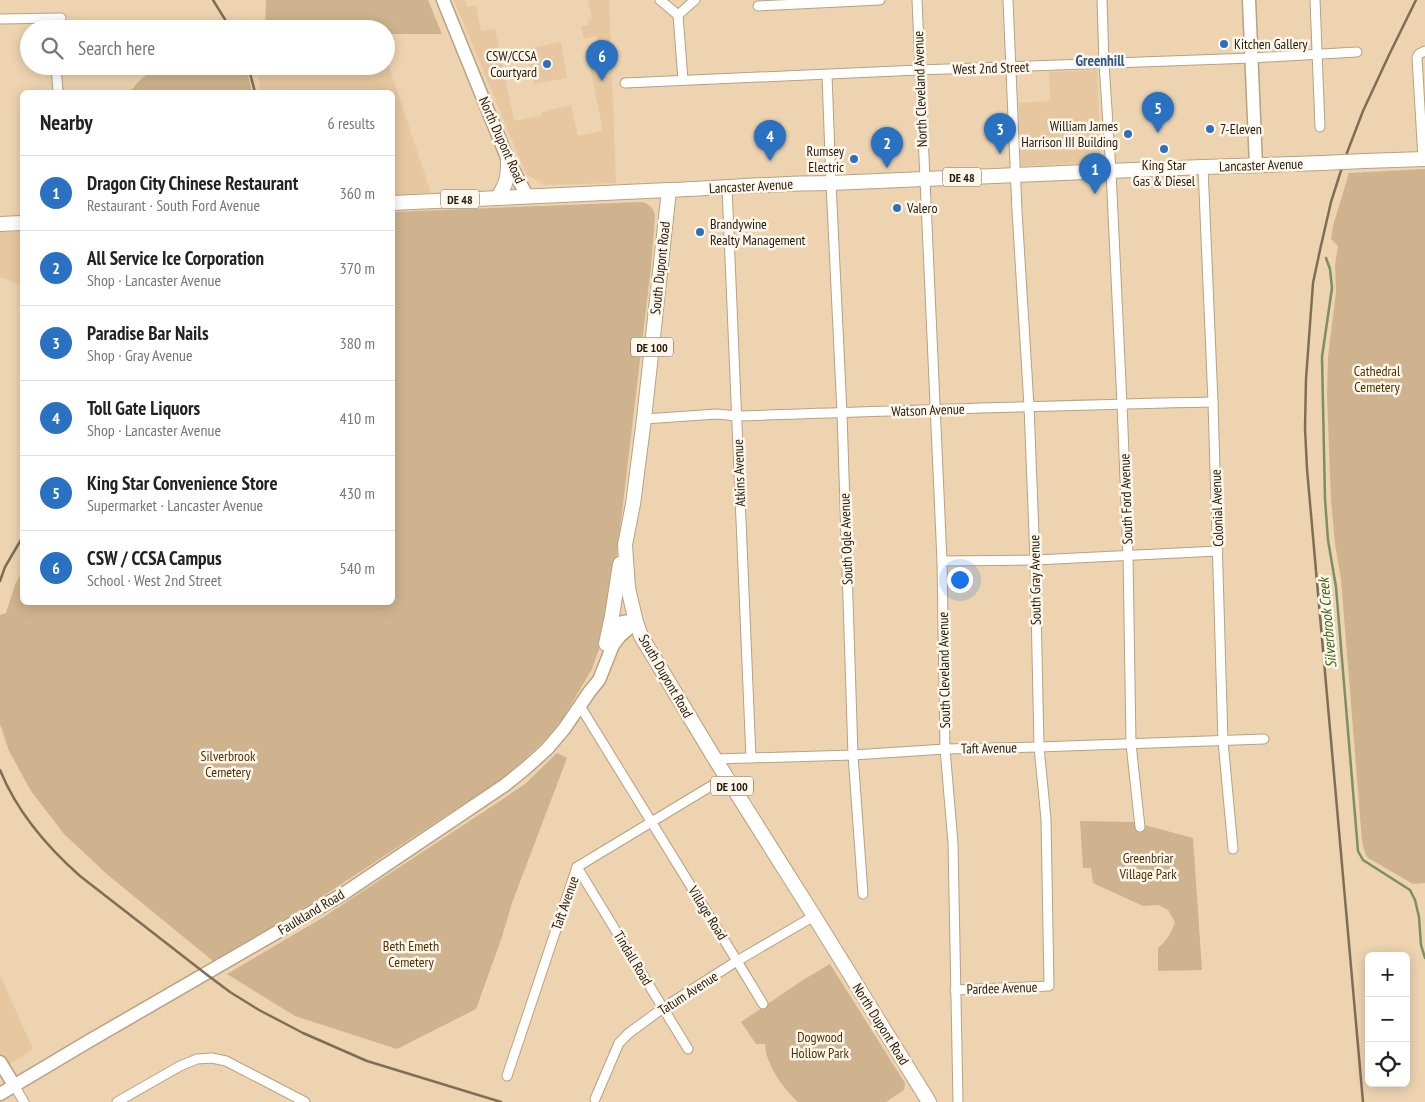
<!DOCTYPE html>
<html lang="en">
<head>
<meta charset="utf-8">
<style>
	:root { --surface:#fff; --page:#f6f6f6; --text:#222; --muted:#767676; --line:#e0e0e0; --accent:#2b71c2 }
	body { margin:0; font-family:"PT Sans Narrow",sans-serif; background:var(--page); color:var(--text) }
	.controls { position:absolute; right:15px; bottom:15px; display:grid; overflow:hidden; border-radius:8px; box-shadow:0 2px 12px #0003 }
	.controls button { width:45px; height:45px; display:grid; place-items:center; padding:0; border:0; border-bottom:1px solid var(--line); background:var(--surface); color:var(--text); font:25px sans-serif }
	.you { position:absolute; left:959px; top:579px; width:18px; height:18px; margin:-12px; border:4px solid #fff; border-radius:50%; background:#1a73e8; box-shadow:0 0 0 8px #1a73e833 }
	.badge { display:grid; place-items:center; width:32px; height:32px; border-radius:50%; background:var(--accent); color:#fff; font-size:16px; font-weight:700 }
	.pin { position:absolute; translate:-50% -41px; filter:drop-shadow(0 1px 2px #0008) }
	.pin::after { content:''; position:absolute; top:26px; width:18px; height:15px; background:inherit; clip-path:polygon(0 0,100% 0,50% 100%) }
	.list { margin:0; padding:0; list-style:none }
	h2 { display:flex; justify-content:space-between; align-items:center; height:65px; margin:0; padding:0 20px; font-size:21px }
	h2 small { font-size:16px; font-weight:400; color:var(--muted) }
	.list li { display:grid; grid-template-columns:32px 1fr auto; gap:15px; align-items:center; box-sizing:border-box; height:75px; padding:0 20px; border-top:1px solid var(--line) }
	.list b { display:block; font-size:19px; white-space:nowrap }
	.list p { margin:0; font-size:16px; white-space:nowrap; color:var(--muted) }
	.list em { font-size:16px; font-style:normal; color:var(--muted) }
	.icon { flex:none; width:28px; height:28px; fill:none; stroke:currentColor; stroke-width:2; stroke-linecap:round; stroke-linejoin:round }
	.map { position:relative; flex:none; width:1425px; height:1102px; overflow:hidden }
	.search { position:absolute; background:var(--surface); box-shadow:0 2px 12px #0003; left:20px; top:20px; width:375px; height:55px; display:flex; align-items:center; gap:12px; box-sizing:border-box; padding:0 18px; border-radius:28px; color:var(--muted); font-size:19px }
	.panel { position:absolute; background:var(--surface); box-shadow:0 2px 12px #0003; left:20px; top:90px; width:375px; height:515px; border-radius:8px }
	.map>svg:first-child { display:block }
	.built { fill:#e6c79f }
	.green { fill:#cfb38e }
	.lines { fill:none; stroke-linecap:round; stroke-linejoin:round }
	.stream { stroke:#7a9064; stroke-width:2.5 }
	.street-casing { stroke:#baa17f; stroke-width:11 }
	.secondary-casing { stroke:#baa17f; stroke-width:15 }
	.primary-casing { stroke:#baa17f; stroke-width:16 }
	.street { stroke:#fff; stroke-width:9 }
	.secondary { stroke:#fff; stroke-width:12 }
	.primary { stroke:#fff; stroke-width:14 }
	.rail { stroke:#7f6e57; stroke-width:2.5 }
	.primary-bridge-casing { stroke:#baa17f; stroke-width:16; stroke-linecap:butt }
	.primary-bridge { stroke:#fff; stroke-width:14 }
	.poi-dot { fill:#2b71c2; stroke:#fff7ec; stroke-width:2 }
	.labels { text-anchor:middle; dominant-baseline:central; stroke-width:5; stroke-linejoin:round; paint-order:stroke }
	.shield { fill:#fff7ec; stroke:#665c50; stroke-width:1 }
	.shield-label { font-size:12px; font-weight:bold; fill:#241a0d }
	.poi-label { font-size:14px; fill:#241a0d; stroke:#fff7ec; text-anchor:start }
	.street-label { font-size:14px; fill:#241a0d; stroke:#fff7ec }
	.park-label { font-size:14px; fill:#4e3202; stroke:#fff7ec }
	.neighbourhood-label { font-size:15px; font-weight:bold; fill:#2b578c; stroke:#fff7ec }
	.water-label { font-size:15px; font-style:italic; fill:#376313; stroke:#fff7ec }
</style>
</head>
<body>
<div class="map">
<svg width="1425" height="1102" viewBox="0 0 1425 1102">
	<rect width="100%" height="100%" fill="#edd3b0"/>
	<!-- built -->
	<g class="built">
		<path d="M454,0H465L467,7L476,5L481,31L495,29L514,121L541,116V112L571,105L578,136L603,131L588,57L598,54L596,46L599,44L596,36L584,39L581,26L588,25V20L592,19L588,0H609L616,183L544,185L526,174Z"/>
		<path d="M561,42L567,78L534,84L526,49Z"/>
		<path d="M386,58L431,193L393,195L392,92H260L258,66H386Z"/>
		<path d="M1097,70L1101,162L1021,166L1019,103L1050,101L1049,72Z"/>
		<path d="M22,231V286L0,277V232Z"/>
		<path d="M0,975L33,1049L0,1071Z"/>
	</g>
	<!-- green -->
	<g class="green">
		<path d="M266,0H428L442,34H386V29H265Z"/>
		<path d="M157,66H246L252,92H130L139,81Z"/>
		<path d="M1425,169V883L1413,884L1368,858L1365,853L1362,841L1341,579L1335,544L1331,500L1327,396L1328,357L1336,292L1335,265L1338,246L1331,239L1333,226L1349,173Z"/>
		<path d="M641,202C648,203 653,207 655,215L651,267L611,605L604,635L592,669L563,718L544,741L506,776L317,900L213,961L109,876L64,834L31,791L9,751L0,724V615L6,613L15,585L22,571V602H392L393,212Z"/>
		<path d="M557,753L567,758L512,903L502,937L476,1009L397,1049L295,1016L227,974L322,918L497,803L525,784Z"/>
		<path d="M1080,821L1133,822L1193,838L1202,970L1158,971V948C1167,941 1171,933 1175,922L1168,910L1159,905L1143,906L1093,883L1091,868H1083Z"/>
		<path d="M830,964L905,1083L904,1090L886,1102H798C783,1088 766,1065 765,1044H756L741,1022L803,980Z"/>
	</g>
	<g class="lines">
		<!-- stream -->
		<path class="stream" d="M1326,258L1330,269L1332,288L1322,357L1325,499L1328,540L1336,587L1358,851L1363,860L1410,890L1415,900L1419,917L1421,945L1425,958"/>
		<defs>
			<g id="street">
				<path d="M660,0L678,15L683,80"/>
				<path d="M917,0L942,561L945,749L953,843L958,1102"/>
				<path d="M1102,0L1104,63L1111,171L1122,404L1128,555L1131,744L1140,827"/>
				<path d="M1315,0L1320,127"/>
				<path d="M758,6L880,0"/>
				<path d="M678,15L695,0"/>
				<path d="M0,19L61,18"/>
				<path d="M56,66L58,92"/>
				<path d="M827,75L831,183L842,413L853,755L863,894"/>
				<path d="M625,83L919,70L1252,58L1357,52"/>
				<path d="M1423,159L1417,57L1419,54L1425,51"/>
				<path d="M1203,167L1213,402L1223,741L1233,849"/>
				<path d="M727,187L751,758"/>
				<path d="M644,419L717,414L737,416C896,411 1054,405 1213,402"/>
				<path d="M942,561L1035,560L1218,551"/>
				<path d="M580,706L737,961L763,1004"/>
				<path d="M715,759L853,755L945,749L1039,747L1264,739"/>
				<path d="M577,867L688,1049"/>
				<path d="M955,990L1049,986L1046,819L1039,747L1035,560L1029,406L1017,211L1008,0"/>
				<path d="M507,1076L577,867L726,777"/>
				<path d="M14,1085L24,1102"/>
				<path d="M595,1099L619,1043L629,1033L663,1008L737,961L814,916"/>
				<path d="M117,1102L180,1066L197,1059L212,1058L226,1061L305,1102"/>
			</g>
			<g id="secondary">
				<path d="M443,0L508,160L527,196"/>
				<path d="M1249,0L1256,166"/>
				<path d="M608,639C614,624 621,619 636,622"/>
				<path d="M0,1062L14,1085"/>
				<path d="M0,1094L89,1041L343,894L505,785L526,768L547,749L564,729L590,691L599,680L613,645L620,636L636,622"/>
			</g>
			<g id="primary">
				<path d="M1364,161L1425,159"/>
				<path d="M669,190L644,419L633,504L625,545L628,588L636,622L641,636L653,656L715,759L814,916L929,1102"/>
				<path d="M498,197C507,183 508,177 508,160"/>
				<path d="M392,203C484,198 576,194 668,190C723,188 777,183 831,183L1203,167L1323,163"/>
				<path d="M0,224L22,223"/>
				<path d="M606,644L612,616L620,564"/>
			</g>
		</defs>
		<!-- street casing -->
		<use href="#street" class="street-casing"/>
		<!-- secondary casing -->
		<use href="#secondary" class="secondary-casing"/>
		<!-- primary casing -->
		<use href="#primary" class="primary-casing"/>
		<!-- street -->
		<use href="#street" class="street"/>
		<!-- secondary -->
		<use href="#secondary" class="secondary"/>
		<!-- primary -->
		<use href="#primary" class="primary"/>
		<!-- rail -->
		<g class="rail">
			<path d="M213,0L231,29"/>
			<path d="M248,66L255,92"/>
			<path d="M0,581L5,567L22,538"/>
			<path d="M0,770C17,812 46,846 80,876L206,974L230,992L259,1010L303,1033L367,1061L501,1102"/>
			<path d="M1363,1102L1307,469L1305,428L1306,379L1313,283L1320,250L1331,202L1345,158L1363,111L1389,55L1416,0"/>
		</g>
		<defs>
			<path id="primary-bridge" d="M1323,163L1364,161"/>
		</defs>
		<!-- primary-bridge casing -->
		<use href="#primary-bridge" class="primary-bridge-casing"/>
		<!-- primary-bridge -->
		<use href="#primary-bridge" class="primary-bridge"/>
	</g>
	<!-- markers -->
	<g class="poi-dot">
		<circle cx="1224" cy="44" r="5"/>
		<circle cx="547" cy="64" r="5"/>
		<circle cx="1210" cy="129" r="5"/>
		<circle cx="1128" cy="134" r="5"/>
		<circle cx="1164" cy="149" r="5"/>
		<circle cx="854" cy="159" r="5"/>
		<circle cx="897" cy="208" r="5"/>
		<circle cx="700" cy="232" r="5"/>
	</g>
	<g class="labels">
		<!-- shield labels -->
		<g class="shield">
			<rect x="943" y="167.5" width="38" height="19" rx="4"/>
			<rect x="441" y="189.5" width="38" height="19" rx="4"/>
			<rect x="631" y="337.5" width="42" height="19" rx="4"/>
			<rect x="711" y="776.5" width="42" height="19" rx="4"/>
		</g>
		<g class="shield-label">
			<text x="962" y="177">DE 48</text>
			<text x="460" y="199">DE 48</text>
			<text x="652" y="347">DE 100</text>
			<text x="732" y="786">DE 100</text>
		</g>
		<!-- poi labels -->
		<g class="poi-label">
			<text x="1234" y="44">Kitchen Gallery</text>
			<text x="537" y="56" text-anchor="end">CSW/CCSA<tspan x="537" dy="16">Courtyard</tspan></text>
			<text x="1118" y="126" text-anchor="end">William James<tspan x="1118" dy="16">Harrison III Building</tspan></text>
			<text x="1220" y="129">7-Eleven</text>
			<text x="844" y="151" text-anchor="end">Rumsey<tspan x="844" dy="16">Electric</tspan></text>
			<text x="1164" y="165" text-anchor="middle">King Star<tspan x="1164" dy="16">Gas &amp; Diesel</tspan></text>
			<text x="907" y="208">Valero</text>
			<text x="710" y="224">Brandywine<tspan x="710" dy="16">Realty Management</tspan></text>
		</g>
		<!-- street labels -->
		<g class="street-label">
			<text transform="translate(991 68) rotate(-2)">West 2nd Street</text>
			<text transform="translate(920 89) rotate(-92)">North Cleveland Avenue</text>
			<text transform="translate(502 140) rotate(66)">North Dupont Road</text>
			<text transform="translate(1261 165) rotate(-2)">Lancaster Avenue</text>
			<text transform="translate(751 186) rotate(-3)">Lancaster Avenue</text>
			<text transform="translate(660 268) rotate(-84)">South Dupont Road</text>
			<text transform="translate(928 410) rotate(-2)">Watson Avenue</text>
			<text transform="translate(739 473) rotate(-92)">Atkins Avenue</text>
			<text transform="translate(1126 499) rotate(-92)">South Ford Avenue</text>
			<text transform="translate(1217 508) rotate(-92)">Colonial Avenue</text>
			<text transform="translate(846 539) rotate(-92)">South Ogle Avenue</text>
			<text transform="translate(1035 580) rotate(-91)">South Gray Avenue</text>
			<text transform="translate(944 670) rotate(-91)">South Cleveland Avenue</text>
			<text transform="translate(666 676) rotate(60)">South Dupont Road</text>
			<text transform="translate(989 748) rotate(-1)">Taft Avenue</text>
			<text transform="translate(565 903) rotate(-71)">Taft Avenue</text>
			<text transform="translate(311 912) rotate(-31)">Faulkland Road</text>
			<text transform="translate(708 913) rotate(58)">Village Road</text>
			<text transform="translate(633 958) rotate(59)">Tindall Road</text>
			<text transform="translate(1002 988) rotate(-2)">Pardee Avenue</text>
			<text transform="translate(688 993) rotate(-33)">Tatum Avenue</text>
			<text transform="translate(881 1024) rotate(58)">North Dupont Road</text>
		</g>
		<!-- park labels -->
		<g class="park-label">
			<text x="1377" y="371">Cathedral<tspan x="1377" dy="16">Cemetery</tspan></text>
			<text x="228" y="756">Silverbrook<tspan x="228" dy="16">Cemetery</tspan></text>
			<text x="1148" y="858">Greenbriar<tspan x="1148" dy="16">Village Park</tspan></text>
			<text x="411" y="946">Beth Emeth<tspan x="411" dy="16">Cemetery</tspan></text>
			<text x="820" y="1037">Dogwood<tspan x="820" dy="16">Hollow Park</tspan></text>
		</g>
		<!-- neighbourhood labels -->
		<g class="neighbourhood-label">
			<text x="1100" y="60">Greenhill</text>
		</g>
		<!-- water labels -->
		<g class="water-label">
			<text transform="translate(1327 623) rotate(-95)">Silverbrook Creek</text>
		</g>
	</g>
</svg>
<div class="controls">
<button>+</button>
<button>−</button>
<button><svg class="icon" aria-label="locate" viewBox="0 0 24 24"><circle cx="12" cy="12" r="6"/><path d="M12 2v4M12 18v4M2 12h4M18 12h4"/></svg></button>
</div>
<div class="you"></div>
<div class="pin badge" style="left:1095px;top:194px">1</div>
<div class="pin badge" style="left:887px;top:168px">2</div>
<div class="pin badge" style="left:1000px;top:154px">3</div>
<div class="pin badge" style="left:770px;top:161px">4</div>
<div class="pin badge" style="left:1158px;top:133px">5</div>
<div class="pin badge" style="left:602px;top:81px">6</div>
<div class="search"><svg class="icon" aria-label="search" viewBox="0 0 24 24"><circle cx="10" cy="10" r="6"/><path d="M15 15l6 6"/></svg>Search here</div>
<section class="panel">
<h2>Nearby<small>6 results</small></h2>
<ul class="list">
<li><span class="badge">1</span><div><b>Dragon City Chinese Restaurant</b><p>Restaurant · South Ford Avenue</p></div><em>360 m</em></li>
<li><span class="badge">2</span><div><b>All Service Ice Corporation</b><p>Shop · Lancaster Avenue</p></div><em>370 m</em></li>
<li><span class="badge">3</span><div><b>Paradise Bar Nails</b><p>Shop · Gray Avenue</p></div><em>380 m</em></li>
<li><span class="badge">4</span><div><b>Toll Gate Liquors</b><p>Shop · Lancaster Avenue</p></div><em>410 m</em></li>
<li><span class="badge">5</span><div><b>King Star Convenience Store</b><p>Supermarket · Lancaster Avenue</p></div><em>430 m</em></li>
<li><span class="badge">6</span><div><b>CSW / CCSA Campus</b><p>School · West 2nd Street</p></div><em>540 m</em></li>
</ul>
</section>
</div>
</body>
</html>
